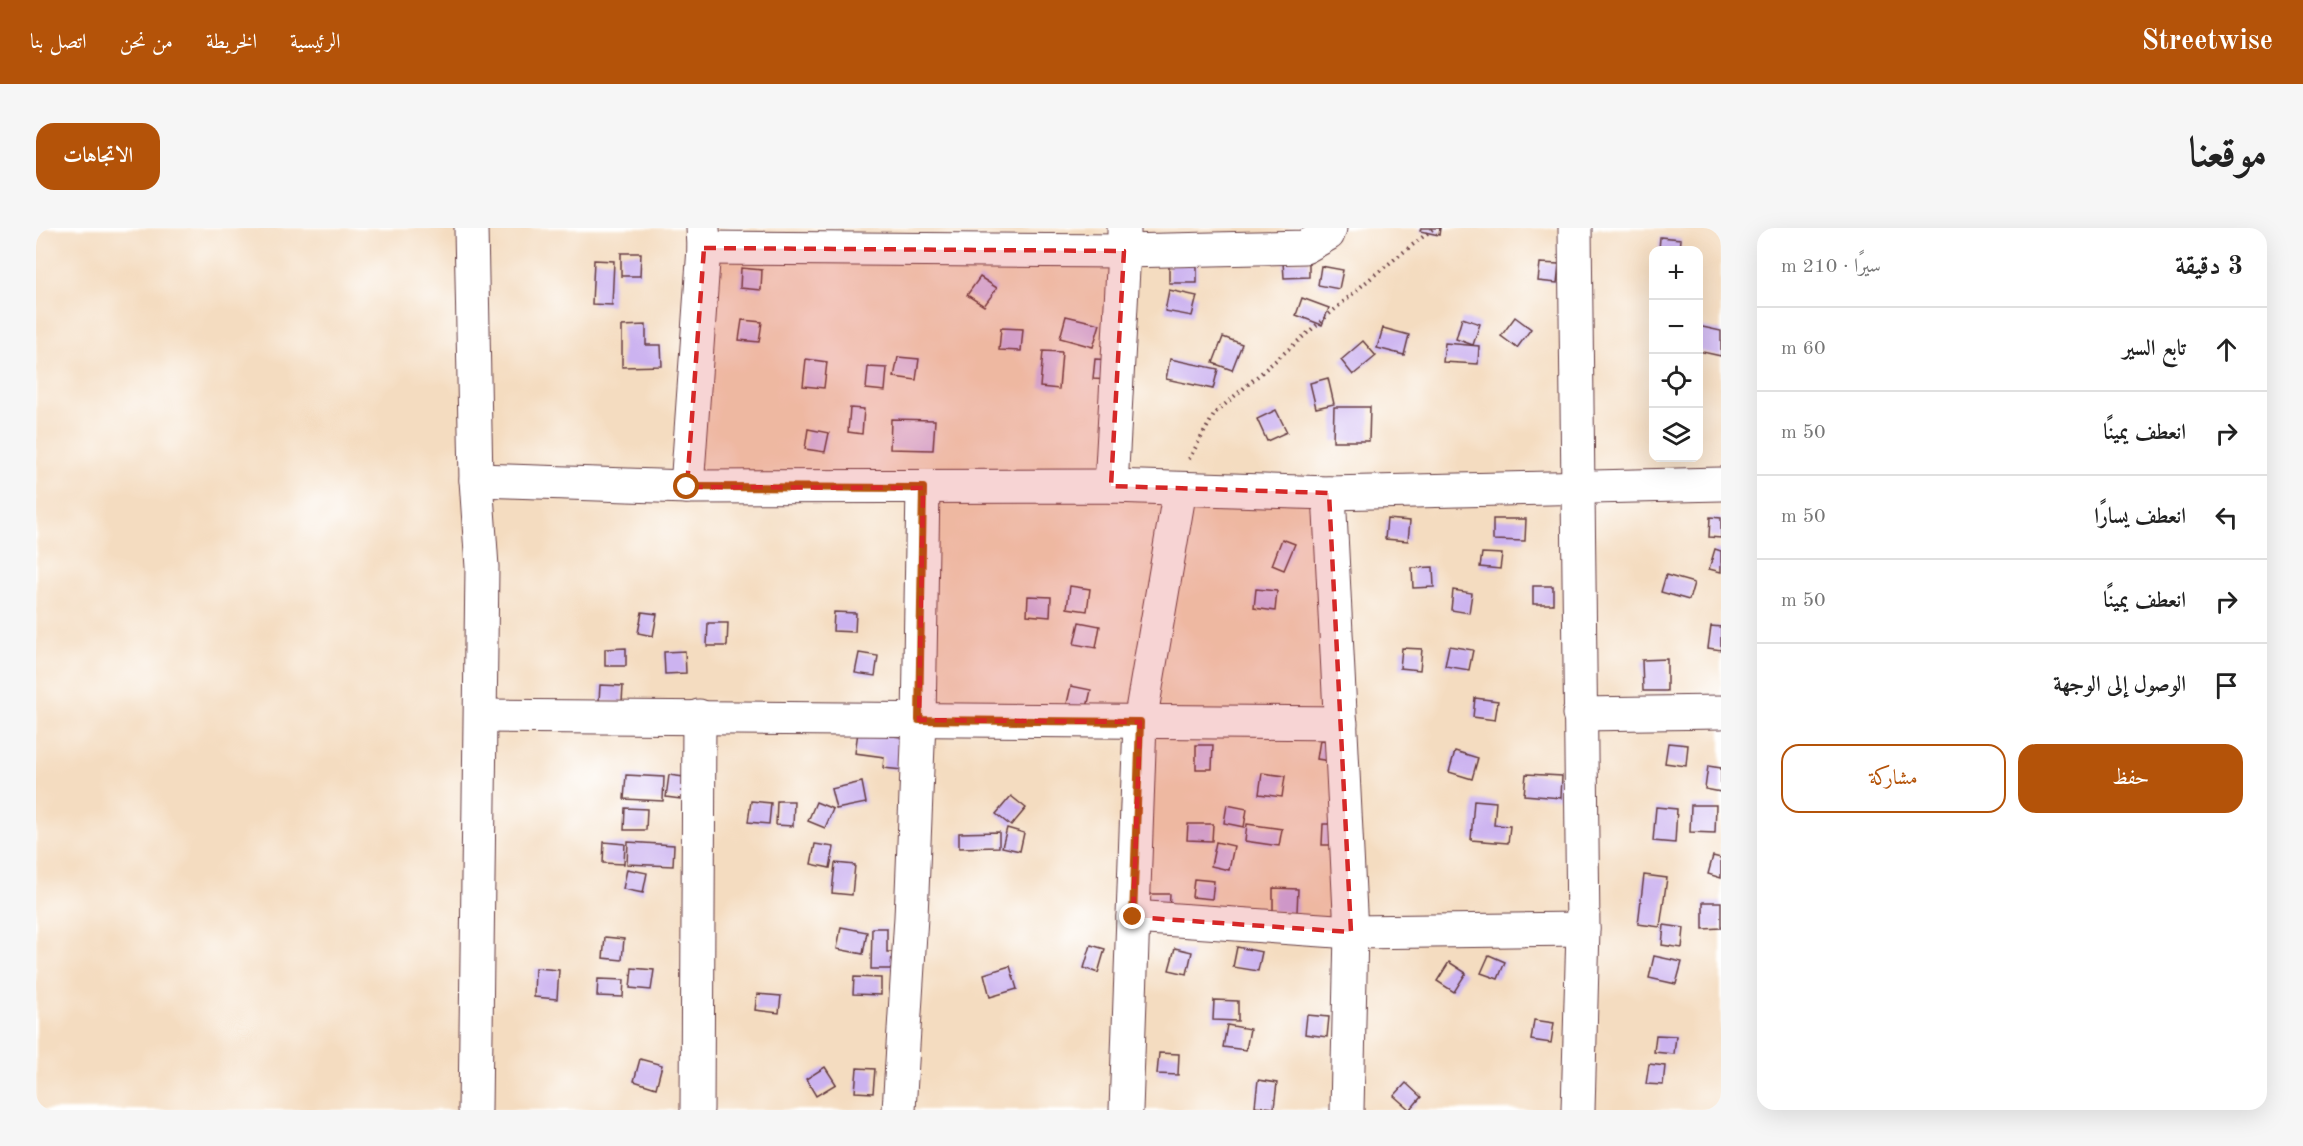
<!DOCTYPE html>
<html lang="ar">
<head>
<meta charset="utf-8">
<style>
	:root { --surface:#fff; --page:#f6f6f6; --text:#222; --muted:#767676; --line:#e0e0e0; --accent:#b45309 }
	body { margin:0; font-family:"Old Standard TT",Amiri,serif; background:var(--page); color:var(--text); direction:rtl }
	.controls { position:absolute; right:18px; top:18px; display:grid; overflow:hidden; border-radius:12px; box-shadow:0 6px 24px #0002 }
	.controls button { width:54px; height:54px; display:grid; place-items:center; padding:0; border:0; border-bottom:2px solid var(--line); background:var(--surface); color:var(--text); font:30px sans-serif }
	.stop { position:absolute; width:18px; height:18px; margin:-14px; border:4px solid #b45309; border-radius:50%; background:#fff }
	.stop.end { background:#b45309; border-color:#fff; box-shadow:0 2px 6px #0008 }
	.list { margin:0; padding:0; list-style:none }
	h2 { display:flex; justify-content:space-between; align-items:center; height:78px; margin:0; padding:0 24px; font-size:26px }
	h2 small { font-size:20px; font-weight:400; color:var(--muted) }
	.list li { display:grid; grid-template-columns:39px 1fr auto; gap:18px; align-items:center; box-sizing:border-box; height:84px; padding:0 24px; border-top:2px solid var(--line) }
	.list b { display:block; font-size:22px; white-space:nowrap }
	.list em { font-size:20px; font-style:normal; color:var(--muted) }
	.actions { display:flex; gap:12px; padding:18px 24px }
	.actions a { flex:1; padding:14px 0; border:2px solid var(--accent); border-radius:18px; text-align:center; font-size:21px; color:var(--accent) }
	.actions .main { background:var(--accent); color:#fff }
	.icon { flex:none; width:33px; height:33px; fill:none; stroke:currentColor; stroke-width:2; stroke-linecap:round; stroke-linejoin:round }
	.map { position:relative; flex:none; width:1685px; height:882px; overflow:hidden; direction:ltr; border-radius:18px }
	header { display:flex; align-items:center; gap:36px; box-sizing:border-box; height:84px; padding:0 30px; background:var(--accent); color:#fff }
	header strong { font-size:28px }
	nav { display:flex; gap:33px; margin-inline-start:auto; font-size:21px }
	.intro { display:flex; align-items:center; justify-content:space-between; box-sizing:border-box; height:144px; padding:0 36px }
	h1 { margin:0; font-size:42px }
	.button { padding:15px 27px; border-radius:18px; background:var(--accent); color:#fff; font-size:21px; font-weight:700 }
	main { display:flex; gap:36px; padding:0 36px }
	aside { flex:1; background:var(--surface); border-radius:18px; box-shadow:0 6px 24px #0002 }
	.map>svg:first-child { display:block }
	.building { fill:#ccb3f0 }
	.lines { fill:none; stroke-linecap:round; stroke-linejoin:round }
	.minor-casing { stroke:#643b41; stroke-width:35 }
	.path { stroke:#643b41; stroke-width:4; stroke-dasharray:1.5 4.5; stroke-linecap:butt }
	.minor { stroke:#fff; stroke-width:33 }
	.route { stroke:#b45309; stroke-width:8 }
	.marked { fill:#d62828; fill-opacity:0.2; stroke:#d62828; stroke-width:4.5; stroke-dasharray:12 8; stroke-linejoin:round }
</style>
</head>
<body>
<header>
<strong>Streetwise</strong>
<nav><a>الرئيسية</a><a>الخريطة</a><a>من نحن</a><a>اتصل بنا</a></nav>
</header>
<div class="intro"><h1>موقعنا</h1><a class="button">الاتجاهات</a></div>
<main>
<aside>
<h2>3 دقيقة<small>سيرًا · 210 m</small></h2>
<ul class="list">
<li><svg class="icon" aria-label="ahead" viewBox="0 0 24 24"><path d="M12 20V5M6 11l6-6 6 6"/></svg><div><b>تابع السير</b></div><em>60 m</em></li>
<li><svg class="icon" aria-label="right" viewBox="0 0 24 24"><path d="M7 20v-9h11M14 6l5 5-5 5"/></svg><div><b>انعطف يمينًا</b></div><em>50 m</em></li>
<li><svg class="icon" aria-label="left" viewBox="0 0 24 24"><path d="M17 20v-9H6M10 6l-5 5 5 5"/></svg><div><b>انعطف يسارًا</b></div><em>50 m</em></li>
<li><svg class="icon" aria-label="right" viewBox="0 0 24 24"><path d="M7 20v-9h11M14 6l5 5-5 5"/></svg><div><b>انعطف يمينًا</b></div><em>50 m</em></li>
<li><svg class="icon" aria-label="arrive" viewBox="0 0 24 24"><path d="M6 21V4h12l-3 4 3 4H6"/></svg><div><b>الوصول إلى الوجهة</b></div></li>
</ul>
<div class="actions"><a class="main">حفظ</a><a>مشاركة</a></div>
</aside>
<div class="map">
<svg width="1685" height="882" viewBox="0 0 1685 882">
	<rect width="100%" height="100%" fill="#fff"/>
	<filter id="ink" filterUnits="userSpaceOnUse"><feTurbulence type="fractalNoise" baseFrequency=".0167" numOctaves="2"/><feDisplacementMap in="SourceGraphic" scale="12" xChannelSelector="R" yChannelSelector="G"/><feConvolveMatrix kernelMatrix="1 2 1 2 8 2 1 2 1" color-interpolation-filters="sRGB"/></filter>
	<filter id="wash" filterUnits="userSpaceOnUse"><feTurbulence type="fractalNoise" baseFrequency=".008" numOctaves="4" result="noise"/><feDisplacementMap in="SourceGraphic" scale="24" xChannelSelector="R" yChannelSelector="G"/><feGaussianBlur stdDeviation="1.35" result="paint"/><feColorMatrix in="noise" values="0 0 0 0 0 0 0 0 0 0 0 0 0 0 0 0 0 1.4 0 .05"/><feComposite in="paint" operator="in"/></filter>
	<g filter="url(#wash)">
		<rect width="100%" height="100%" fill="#f4dcc0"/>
		<g id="blocks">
			<!-- building -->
			<g class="building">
				<path d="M1385,0H1404L1403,7L1384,3Z"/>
				<path d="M1624,9L1645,11L1644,22H1623Z"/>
				<path d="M585,25H605L604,48H585Z"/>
				<path d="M558,32L578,33L576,77L556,76Z"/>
				<path d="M1273,33V49L1248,50L1247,34Z"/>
				<path d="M1504,35L1523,36L1521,55L1502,53Z"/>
				<rect x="1133" y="36" width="28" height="19"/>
				<path d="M1285,38L1307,42L1303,61L1282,57Z"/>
				<path d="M705,40L726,42L725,62L704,60Z"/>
				<path d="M944,49L961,60L948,78L931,67Z"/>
				<path d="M1133,62L1161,68L1156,88L1129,83Z"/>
				<path d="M1266,70L1293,80L1286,97L1260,87Z"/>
				<path d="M1030,88L1064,96L1057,119L1024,110Z"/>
				<path d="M1479,89L1495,101L1481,120L1465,108Z"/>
				<path d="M1426,90L1444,96L1437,117L1420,111Z"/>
				<path d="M706,92L726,94L723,114L703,112Z"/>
				<path d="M610,97V117H625L626,138L586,139V98Z"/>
				<path d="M1662,98L1685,103V128L1662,123Z"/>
				<path d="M965,100L987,101L985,123L963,122Z"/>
				<path d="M1347,100L1373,107L1368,127L1341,120Z"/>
				<path d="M1187,109L1206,116L1196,142L1177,135Z"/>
				<path d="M1327,113L1340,128L1317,147L1305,132Z"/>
				<path d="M1409,115L1443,118L1442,136L1407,134Z"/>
				<path d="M1007,123L1026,124L1023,161L1004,159Z"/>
				<path d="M862,129L883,131L880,152L858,149Z"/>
				<path d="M770,131L791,134L788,160L767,158Z"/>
				<path d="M1059,131L1075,132L1073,152L1057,151Z"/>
				<path d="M1134,131L1182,141L1177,161L1130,151Z"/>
				<path d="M832,139L851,140L849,163L830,161Z"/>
				<path d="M1292,150L1298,176L1280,180L1274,155Z"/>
				<path d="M1298,179H1334L1333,213H1297Z"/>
				<path d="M814,180L828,181L826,206L812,204Z"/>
				<path d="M1240,182L1251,204L1231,213L1221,191Z"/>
				<path d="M855,191L899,192L897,222L854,221Z"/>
				<path d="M772,201L793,205L789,224L769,221Z"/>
				<path d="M1674,289L1685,290V310L1673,309Z"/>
				<path d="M1351,291L1374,293L1372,313L1349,311Z"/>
				<path d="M1457,291H1490L1489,313L1457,312Z"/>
				<path d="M1246,311L1259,316L1248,342L1236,337Z"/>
				<path d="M1679,321L1685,323V344L1673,341Z"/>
				<path d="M1446,325L1466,326L1464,341L1444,339Z"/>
				<path d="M1397,339L1398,359L1377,360L1376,340Z"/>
				<path d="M1630,347L1658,355L1653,372L1625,364Z"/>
				<path d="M1034,358L1054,361L1051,383L1031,380Z"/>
				<rect x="1497" y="358" width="20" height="18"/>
				<path d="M1220,361L1241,363L1239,383L1218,380Z"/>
				<path d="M1417,362L1436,365L1433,385L1415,382Z"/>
				<path d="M992,368L1015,369L1014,389L991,387Z"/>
				<path d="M606,384L621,386L617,408L602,405Z"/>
				<path d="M798,384L820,385L819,404L797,403Z"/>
				<path d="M1043,394L1064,398L1060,420L1038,416Z"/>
				<path d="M672,395H692L691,418H671Z"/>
				<path d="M1675,398L1685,399V422L1672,420Z"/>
				<path d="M1413,418L1437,422L1433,442L1409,438Z"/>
				<path d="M590,420V438H569V421Z"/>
				<path d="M1366,420L1386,421L1384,442L1364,440Z"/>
				<path d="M649,423L650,445L629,446L628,424Z"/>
				<path d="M823,425L842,428L839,448L819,445Z"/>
				<path d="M1631,431V463H1607L1606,432Z"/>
				<path d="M564,457L587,458L586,474L563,473Z"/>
				<path d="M1035,458L1055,462L1050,484L1030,480Z"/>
				<path d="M1439,470L1462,473L1459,492L1437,489Z"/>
				<path d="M822,504L891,512L887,544L847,540L848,529L819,525Z"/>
				<path d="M1284,512L1303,514L1301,534L1281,531Z"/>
				<path d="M1632,515L1652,517L1650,538L1629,535Z"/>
				<path d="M1160,517H1177L1176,541H1160Z"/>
				<path d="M1419,523L1442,530L1436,551L1413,544Z"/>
				<path d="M1672,538L1685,540V564L1669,561Z"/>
				<path d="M1226,545L1249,548L1246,569L1223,566Z"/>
				<path d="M1490,546L1526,548L1525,570L1488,567Z"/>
				<path d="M590,547L628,549L627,573L588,571Z"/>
				<path d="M633,547L655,550L652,572L630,569Z"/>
				<path d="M826,554L830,575L800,581L795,561Z"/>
				<path d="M975,568L990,580L975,598L960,586Z"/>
				<path d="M1438,572L1460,574L1458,597L1474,598L1472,615L1435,612Z"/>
				<path d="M715,573L735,575L733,596L712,594Z"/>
				<path d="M741,573H758L757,598L740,597Z"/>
				<path d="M780,574L797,581L789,600L772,593Z"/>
				<path d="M1191,577L1211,581L1208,599L1188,595Z"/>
				<path d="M1655,577H1680L1679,605L1654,604Z"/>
				<path d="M1620,579L1641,581L1639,615L1617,613Z"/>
				<path d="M589,580L611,581L610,602H588Z"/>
				<path d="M1152,596H1177L1176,613L1151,612Z"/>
				<path d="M1211,596L1246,601L1243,618L1209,613Z"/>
				<path d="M1287,596H1309V617H1286Z"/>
				<path d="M971,600L988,605L984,623L966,619Z"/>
				<path d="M963,604V619L923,620V605Z"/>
				<path d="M568,614L589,616L588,636L567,635Z"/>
				<path d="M592,614L638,617L637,638L591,636Z"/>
				<path d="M1180,614L1198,618L1193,642L1175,638Z"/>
				<path d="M779,616L798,619L794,640L775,636Z"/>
				<path d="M1677,628L1685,630V650L1672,646Z"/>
				<path d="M799,635L819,637L816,667L796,665Z"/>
				<path d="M591,641L611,645L607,665L587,661Z"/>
				<path d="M1608,647L1631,650L1624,699L1602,696Z"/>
				<path d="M1158,651L1178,653L1176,671L1156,669Z"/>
				<path d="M1237,660L1262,661L1261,684L1237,683Z"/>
				<path d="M1112,666H1134L1133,686H1111Z"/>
				<path d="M1667,674H1685V700L1667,701Z"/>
				<path d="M1628,697L1648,700L1646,720L1626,717Z"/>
				<path d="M805,699L831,704L827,726L801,721Z"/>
				<path d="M836,700H851V724H868L867,741H835Z"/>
				<path d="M569,709L588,711L586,732L567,730Z"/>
				<path d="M1055,717L1069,721L1062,745L1048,740Z"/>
				<path d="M1201,719L1226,724L1222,743L1197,739Z"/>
				<path d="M1139,720L1156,724L1151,746L1133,742Z"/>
				<path d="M1453,727L1469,734L1462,751L1445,745Z"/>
				<path d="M1618,728L1646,734L1640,756L1613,750Z"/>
				<path d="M1413,734L1430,745L1418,764L1401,753Z"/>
				<path d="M974,738L981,761L954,769L948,746Z"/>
				<path d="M499,740L523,742L521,771L498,769Z"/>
				<path d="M596,740L618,742L615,762L594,760Z"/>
				<path d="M818,749L845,750V767L817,766Z"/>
				<path d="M562,751L588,752L587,769L561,768Z"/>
				<path d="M721,766L745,768L743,785L719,782Z"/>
				<path d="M1178,772L1202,773V793L1177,792Z"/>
				<path d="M1271,787L1293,789L1291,809L1269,806Z"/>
				<path d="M1498,792L1518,795L1515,815L1495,812Z"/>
				<path d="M1191,797L1214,801L1210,822L1187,819Z"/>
				<path d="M1620,807L1640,808L1638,826L1618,824Z"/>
				<path d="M1123,825L1143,826L1142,847L1121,846Z"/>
				<path d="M604,831L626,837L620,860L598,853Z"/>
				<path d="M1613,836L1629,838L1627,857L1610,856Z"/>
				<path d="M789,839L800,856L780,868L770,851Z"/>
				<path d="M821,840L839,841L837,865L819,864Z"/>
				<path d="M1222,852L1241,855L1238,880L1219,878Z"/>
				<path d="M1370,855L1385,869L1374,882L1358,868Z"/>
			</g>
		</g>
	</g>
	<g filter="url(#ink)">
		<use href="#blocks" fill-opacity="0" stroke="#643b41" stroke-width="1.5"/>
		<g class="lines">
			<defs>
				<g id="minor">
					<path d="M435,0L440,252L446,339L439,882"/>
					<path d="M1539,0L1547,701L1542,882"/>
					<path d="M668,20L1088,23L1269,19L1292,6L1294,0"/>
					<path d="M440,252L651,259L1075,258L1293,265L1685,256"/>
					<path d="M1075,258L1088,23V0"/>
					<path d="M651,259L668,20L667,0"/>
					<path d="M1293,265L1315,704L1311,882"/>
					<path d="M1543,486L1685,484"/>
					<path d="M446,488L1305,495"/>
					<path d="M1097,689L1315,704L1547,701"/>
					<path d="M661,882L663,488"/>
					<path d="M863,882L875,689L883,492L887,260"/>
					<path d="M1090,882L1104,494L1144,261"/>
				</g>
			</defs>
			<!-- minor casing -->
			<use href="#minor" class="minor-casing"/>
			<!-- path -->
			<path class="path" d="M1153,231L1179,185L1336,49L1398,0"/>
			<!-- minor -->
			<use href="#minor" class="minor"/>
		</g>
	</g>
	<g class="lines" filter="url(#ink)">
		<!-- route -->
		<path class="route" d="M651,259L887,260L883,492L1104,494L1097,689"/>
	</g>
	<!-- marked area -->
	<path class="marked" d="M668,20L1088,23L1075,258L1293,265L1315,704L1097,689L1104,494L883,492L887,260L651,259Z"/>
</svg>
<div class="controls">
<button>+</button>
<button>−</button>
<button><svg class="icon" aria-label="locate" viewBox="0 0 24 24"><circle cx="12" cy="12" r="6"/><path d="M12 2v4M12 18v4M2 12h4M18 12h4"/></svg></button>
<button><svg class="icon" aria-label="layers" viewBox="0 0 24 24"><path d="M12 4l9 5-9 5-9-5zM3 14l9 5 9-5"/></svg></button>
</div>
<div class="stop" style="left:651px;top:259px"></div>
<div class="stop end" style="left:1097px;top:689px"></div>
</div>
</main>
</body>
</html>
